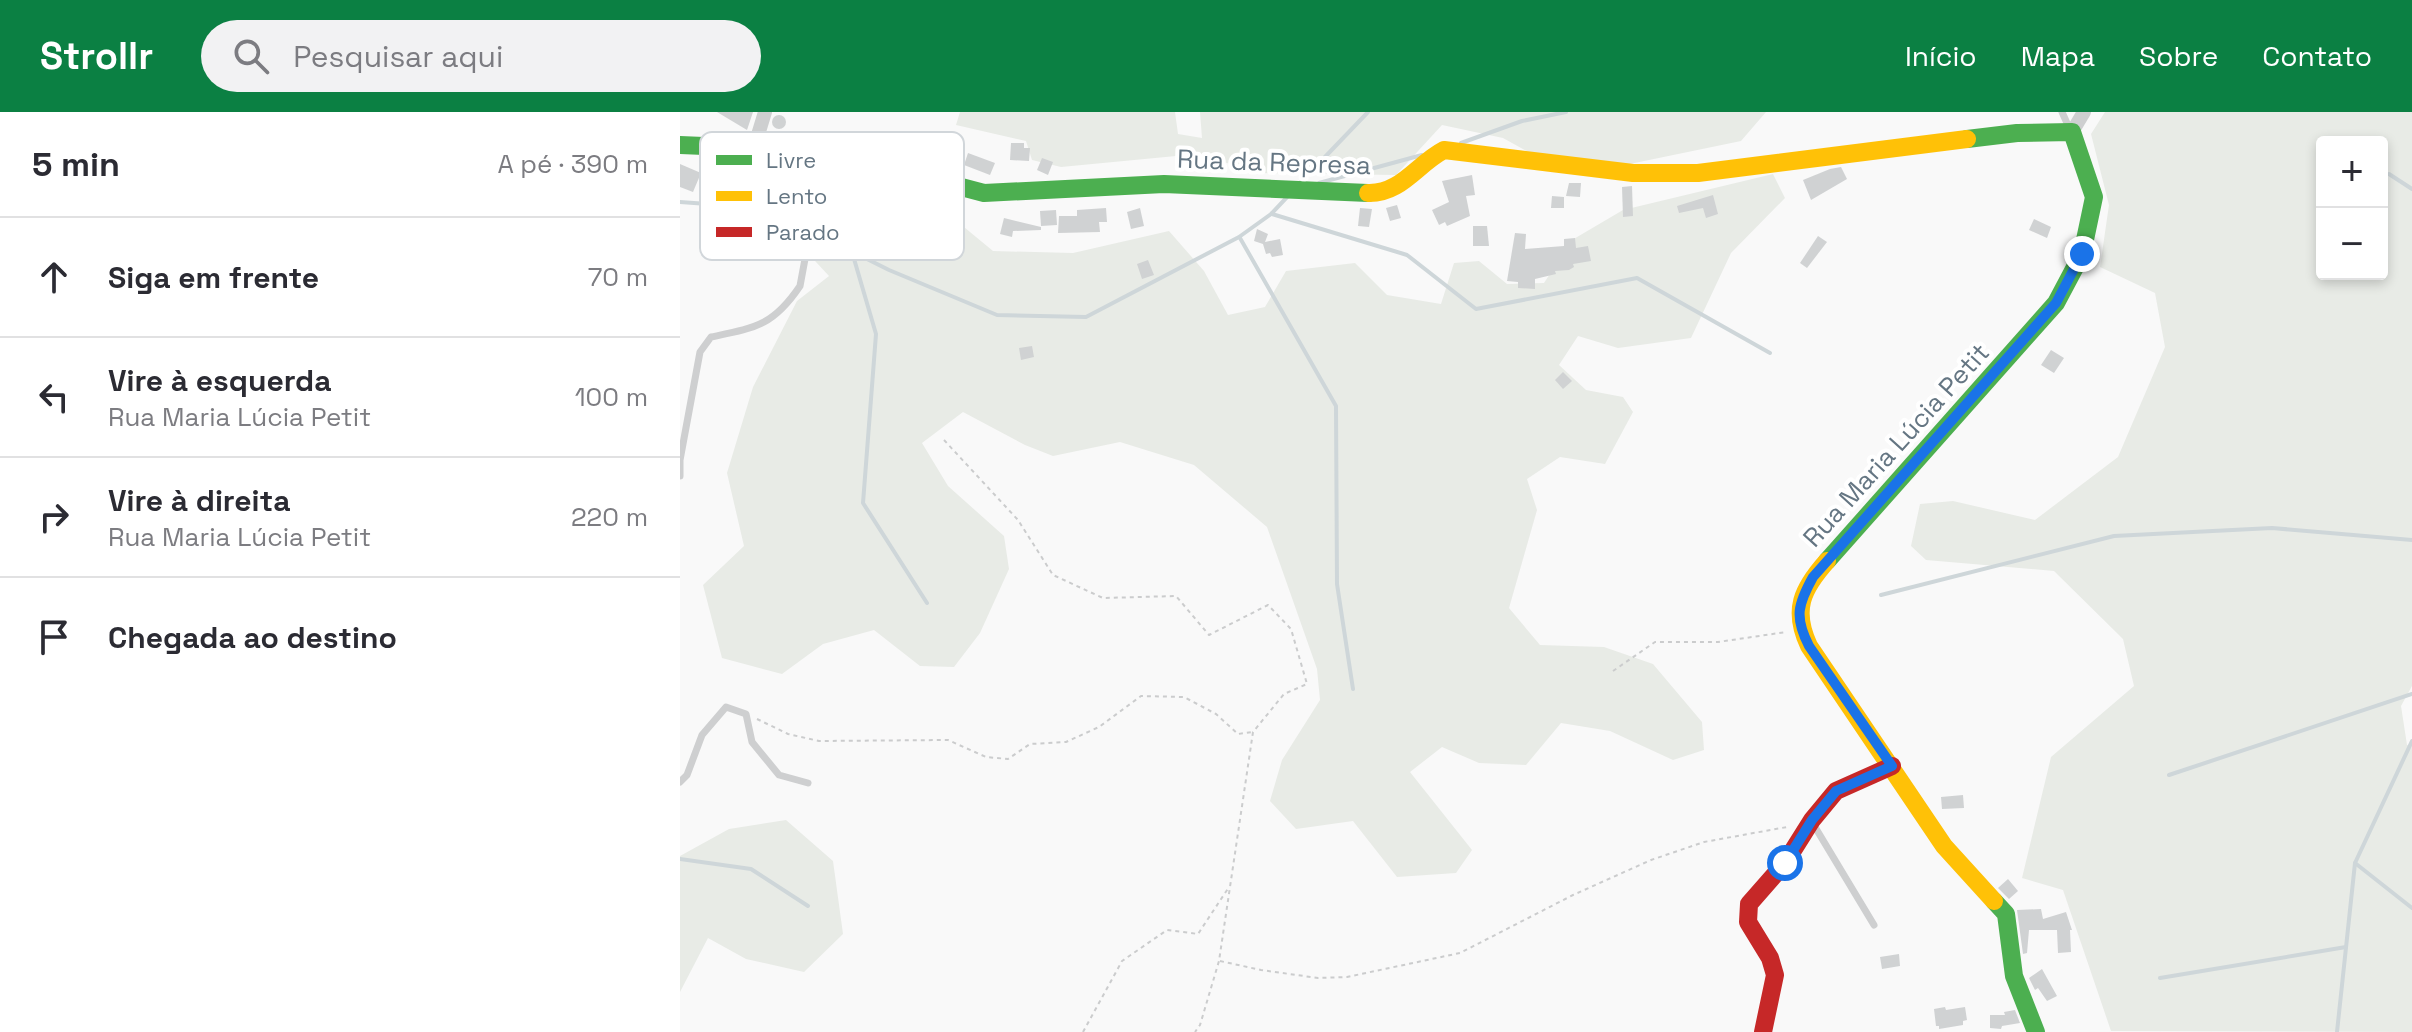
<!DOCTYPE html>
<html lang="pt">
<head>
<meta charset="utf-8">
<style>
	:root { --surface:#fff; --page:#f2f2f3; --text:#2b2b33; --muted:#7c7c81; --line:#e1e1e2; --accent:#0b8043 }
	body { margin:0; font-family:"Space Grotesk",sans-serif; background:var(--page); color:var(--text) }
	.controls { position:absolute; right:24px; top:24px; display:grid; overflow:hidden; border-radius:8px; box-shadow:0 4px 12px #0003 }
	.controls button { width:72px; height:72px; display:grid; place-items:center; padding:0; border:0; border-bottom:2px solid var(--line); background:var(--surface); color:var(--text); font:40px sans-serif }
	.stop { position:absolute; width:24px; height:24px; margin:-18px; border:6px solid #1a73e8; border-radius:50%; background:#fff }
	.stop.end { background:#1a73e8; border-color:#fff; box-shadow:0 2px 8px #0008 }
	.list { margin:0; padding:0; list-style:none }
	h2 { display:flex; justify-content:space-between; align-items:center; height:104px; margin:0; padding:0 32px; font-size:34px }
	h2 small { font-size:26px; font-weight:400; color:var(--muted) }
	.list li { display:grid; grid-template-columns:52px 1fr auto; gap:24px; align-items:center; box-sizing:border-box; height:120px; padding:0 32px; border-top:2px solid var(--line) }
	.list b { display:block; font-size:30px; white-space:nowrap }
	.list p { margin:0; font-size:26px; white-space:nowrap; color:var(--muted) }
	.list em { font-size:26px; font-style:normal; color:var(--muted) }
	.icon { flex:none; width:44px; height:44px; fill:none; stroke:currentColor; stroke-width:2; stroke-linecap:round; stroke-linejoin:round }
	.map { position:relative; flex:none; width:1732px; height:920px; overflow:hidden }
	header { display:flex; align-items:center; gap:48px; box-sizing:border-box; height:112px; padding:0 40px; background:var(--accent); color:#fff }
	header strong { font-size:38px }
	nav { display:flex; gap:44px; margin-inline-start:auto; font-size:28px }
	.search { width:560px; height:72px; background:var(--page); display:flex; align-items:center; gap:20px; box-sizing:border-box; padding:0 28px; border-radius:44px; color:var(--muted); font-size:30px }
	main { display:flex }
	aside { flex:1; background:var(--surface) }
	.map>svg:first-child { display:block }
	.green { fill:#e8ebe6; fill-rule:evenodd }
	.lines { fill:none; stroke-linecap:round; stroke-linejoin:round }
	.stream { stroke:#ced6d9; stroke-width:4 }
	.building { fill:#d0d2d3 }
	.path { stroke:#cbcccd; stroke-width:2; stroke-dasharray:4 4; stroke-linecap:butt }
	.lane { stroke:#cecfd0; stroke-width:7 }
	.street { stroke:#cecfd0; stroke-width:14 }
	.fast { stroke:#4caf50; stroke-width:18 }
	.slow { stroke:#ffc107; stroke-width:18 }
	.jam { stroke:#c62828; stroke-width:18 }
	.route { stroke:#1a73e8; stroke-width:10 }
	.labels { text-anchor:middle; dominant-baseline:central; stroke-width:8; stroke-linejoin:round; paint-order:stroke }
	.street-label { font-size:26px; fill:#657683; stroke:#fff }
	.key { fill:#fff; stroke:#d1d6da; stroke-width:2 }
	.key-label { font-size:22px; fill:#657683 }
</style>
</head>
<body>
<header>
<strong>Strollr</strong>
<div class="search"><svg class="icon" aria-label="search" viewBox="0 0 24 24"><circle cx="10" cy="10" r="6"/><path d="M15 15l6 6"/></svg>Pesquisar aqui</div>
<nav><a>Início</a><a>Mapa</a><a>Sobre</a><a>Contato</a></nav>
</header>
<main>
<aside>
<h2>5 min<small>A pé · 390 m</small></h2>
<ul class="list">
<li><svg class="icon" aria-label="ahead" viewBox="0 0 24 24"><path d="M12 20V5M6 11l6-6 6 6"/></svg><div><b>Siga em frente</b></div><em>70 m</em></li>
<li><svg class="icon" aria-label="left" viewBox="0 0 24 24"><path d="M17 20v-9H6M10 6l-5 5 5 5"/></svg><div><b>Vire à esquerda</b><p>Rua Maria Lúcia Petit</p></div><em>100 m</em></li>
<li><svg class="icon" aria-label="right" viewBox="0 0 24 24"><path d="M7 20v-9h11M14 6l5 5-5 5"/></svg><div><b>Vire à direita</b><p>Rua Maria Lúcia Petit</p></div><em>220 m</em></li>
<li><svg class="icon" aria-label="arrive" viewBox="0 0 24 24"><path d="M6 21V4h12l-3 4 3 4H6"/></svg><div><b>Chegada ao destino</b></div></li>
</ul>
</aside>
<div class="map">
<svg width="1732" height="920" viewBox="0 0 1732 920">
	<rect width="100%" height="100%" fill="#f9f9f9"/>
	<!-- green -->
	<g class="green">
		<path d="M280,0H495L498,22L522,26L520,0H1086L1061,29L940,54L870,52L823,26L762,13L716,63L580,61L517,42L381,55L352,48L346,29L276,13Z"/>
		<path d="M1425,0H1732V574L1721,594L1727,633H1732V920L1431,919L1383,778L1342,766L1371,645L1454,574L1443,527L1374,459L1246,448L1231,434L1240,392L1273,389L1355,408L1438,345L1485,235L1475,181L1420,155L1429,93L1411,22ZM1642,30H1702V162H1642Z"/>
		<path d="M1093,62L1105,86L1051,141L1011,226L938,236L898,224L879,253L906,278L943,285L953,300L925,352L880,345L847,367L857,398L829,496L860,533L924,535L973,552L1022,610L1024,638L993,648L930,619L881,611L846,653L799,651L762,635L730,660L792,738L776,761L717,765L673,709L616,717L590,689L602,648L640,588L637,557L587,415L514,353L440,330L373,344L345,333L283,300L242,331L268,374L324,424L329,457L300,521L274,555L240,554L194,518L143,532L102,562L42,546L23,473L64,434L47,361L73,275L117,189L149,164L109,121L126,67L267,101L313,139L393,141L489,119L524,159L548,203L585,195L606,159L675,151L707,183L761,192L774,151L799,149L827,172L864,171L892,128L943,98Z"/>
		<path d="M106,708L153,749L163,822L124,860L66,847L28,826L0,880V744L49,717Z"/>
	</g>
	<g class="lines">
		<!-- stream -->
		<g class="stream">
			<path d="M781,31L842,9L886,0"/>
			<path d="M1709,62L1732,77"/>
			<path d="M621,70L688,0"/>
			<path d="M639,71L742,43"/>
			<path d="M0,90L69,95L171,139L209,158L317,203L406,205L559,125L591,102L609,83"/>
			<path d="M592,102L727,143L796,197L957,166L1090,241"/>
			<path d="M560,126L656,294L657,472L673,577"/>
			<path d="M172,140L196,222L183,391L247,491"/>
			<path d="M1201,483L1434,424L1592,416L1732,428"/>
			<path d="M1489,663L1732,582"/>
			<path d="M0,747L71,757L128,794"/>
			<path d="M1675,751L1732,796"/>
			<path d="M1480,866L1666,835"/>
			<path d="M1657,920L1675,751L1732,629"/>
		</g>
	</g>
	<!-- building -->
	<g class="building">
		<path d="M37,0H73L67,18Z"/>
		<circle cx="99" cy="10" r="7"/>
		<path d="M331,31H344V36H350L349,49L330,48Z"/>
		<path d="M288,41L315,51L310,63L284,53Z"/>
		<path d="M362,46L373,50L368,63L357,58Z"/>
		<path d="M0,52L21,61L13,80L0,75Z"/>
		<path d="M1161,55L1167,67L1131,88L1123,68L1150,57Z"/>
		<path d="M792,63L795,83L786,84L790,104L767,114L765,110L759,113L752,98L769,90L762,69Z"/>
		<path d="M889,71H901L900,85L886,84Z"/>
		<path d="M952,74L953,104L943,105L942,75Z"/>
		<path d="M1033,83L1038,102L1026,106L1023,96L999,101L997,94Z"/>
		<path d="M872,84L884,85V96H871Z"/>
		<path d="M717,93L721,106L710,109L706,96Z"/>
		<path d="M426,96L427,110H419L420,120L378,121L379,104H397V98Z"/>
		<path d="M460,96L464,114L451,117L447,100Z"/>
		<path d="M680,96L692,97L689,115L678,114Z"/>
		<path d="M376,98L377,113L361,114L360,99Z"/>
		<path d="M324,106L361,115V118L333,119L332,125L320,122Z"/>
		<path d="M1354,107L1371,115L1367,126L1349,118Z"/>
		<path d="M793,114H807L809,134H793Z"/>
		<path d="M577,117L588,122L585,130L600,127L603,143L592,145L590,141L586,142L583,132L574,129Z"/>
		<path d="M835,121L846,122L845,137L884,134V127L895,126L896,136L908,134L911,149L893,152L894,155L889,158L875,159L876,162L855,167V177L838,176V170L827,169Z"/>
		<path d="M1138,124L1147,130L1127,156L1120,151Z"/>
		<path d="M468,148L474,163L462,167L457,152Z"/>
		<path d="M352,234L354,245L341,248L339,236Z"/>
		<path d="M1371,238L1384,246L1374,261L1361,253Z"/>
		<path d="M883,260L892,269L883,277L875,268Z"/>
		<path d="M1283,683L1284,696L1262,697L1261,685Z"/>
		<path d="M1328,767L1338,779L1329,787L1318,776Z"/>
		<path d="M1361,797L1363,807L1386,800L1392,818H1390L1391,840L1378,841L1377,818H1349L1347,841L1343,842L1337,798Z"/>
		<path d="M1219,842L1220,854L1202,857L1200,845Z"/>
		<path d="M1362,857L1377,884L1367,889L1358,876L1355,878L1349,866Z"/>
		<path d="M1265,895L1266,898L1285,895L1287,908L1283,909V913L1259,917V914H1256L1254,897Z"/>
		<path d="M1335,898L1340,911L1322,914L1321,917L1310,916V903H1325L1324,900Z"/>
	</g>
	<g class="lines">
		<!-- path -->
		<g class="path">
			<path d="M264,328L338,408L373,463L423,486L496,484L529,523L588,493L611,517L627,572L604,582L573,620L539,849L520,913L515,920"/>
			<path d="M933,559L975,530H1038L1106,520"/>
			<path d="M77,607L108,622L139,629L268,628L306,645L328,647L350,632L386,630L419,615L461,584L504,585L536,602L558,622L572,620"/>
			<path d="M540,849L581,858L638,866L667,865L780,841L893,783L971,748L1024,730L1107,715"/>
			<path d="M403,920L442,849L487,818L518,822L549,775"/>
		</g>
		<!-- lane -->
		<g class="lane">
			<path d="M1382,0L1391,20"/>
			<path d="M0,364V348L20,240L31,225C75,216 93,214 120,174L145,39"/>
			<path d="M0,670L7,663L22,623L46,595L66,602L72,630L99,663L128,671"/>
			<path d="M1132,710L1194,813"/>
		</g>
		<!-- street -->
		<g class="street">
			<path d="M1392,20L1404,0"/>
			<path d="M74,36L85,0"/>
		</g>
		<!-- fast -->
		<g class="fast">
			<path d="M0,33L145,39L304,81L484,72L688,81"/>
			<path d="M1147,449L1376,191L1402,142L1414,85L1392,20L1337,21L1287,27"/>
			<path d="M1314,789L1326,802L1334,864L1356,920"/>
		</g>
		<!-- slow -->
		<g class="slow">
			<path d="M688,81C721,82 737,52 764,38L953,61H1018L1287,27"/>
			<path d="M1147,449C1122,477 1112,498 1129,534L1264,734L1314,789"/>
		</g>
		<!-- jam -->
		<path class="jam" d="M1083,920L1095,863L1090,846L1068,810L1069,792L1105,751L1132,708L1156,679L1212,654"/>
	</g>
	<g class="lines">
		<!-- route -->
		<path class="route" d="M1105,751L1132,708L1156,679L1212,654L1129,534C1114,505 1118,492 1133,465L1376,191L1402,142"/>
	</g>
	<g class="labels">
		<!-- street labels -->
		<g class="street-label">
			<text transform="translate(594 50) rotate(2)">Rua da Represa</text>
			<text transform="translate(1216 333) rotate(-48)">Rua Maria Lúcia Petit</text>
		</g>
	</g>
	<!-- legend -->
	<rect x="20" y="20" width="264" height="128" rx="12" class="key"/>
	<rect x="36" y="43" width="36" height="10" fill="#4caf50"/>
	<rect x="36" y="79" width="36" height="10" fill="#ffc107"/>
	<rect x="36" y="115" width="36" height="10" fill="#c62828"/>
	<g class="key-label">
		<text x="86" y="56">Livre</text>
		<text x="86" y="92">Lento</text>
		<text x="86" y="128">Parado</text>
	</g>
</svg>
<div class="controls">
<button>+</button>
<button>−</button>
</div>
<div class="stop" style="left:1105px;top:751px"></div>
<div class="stop end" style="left:1402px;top:142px"></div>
</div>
</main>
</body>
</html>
